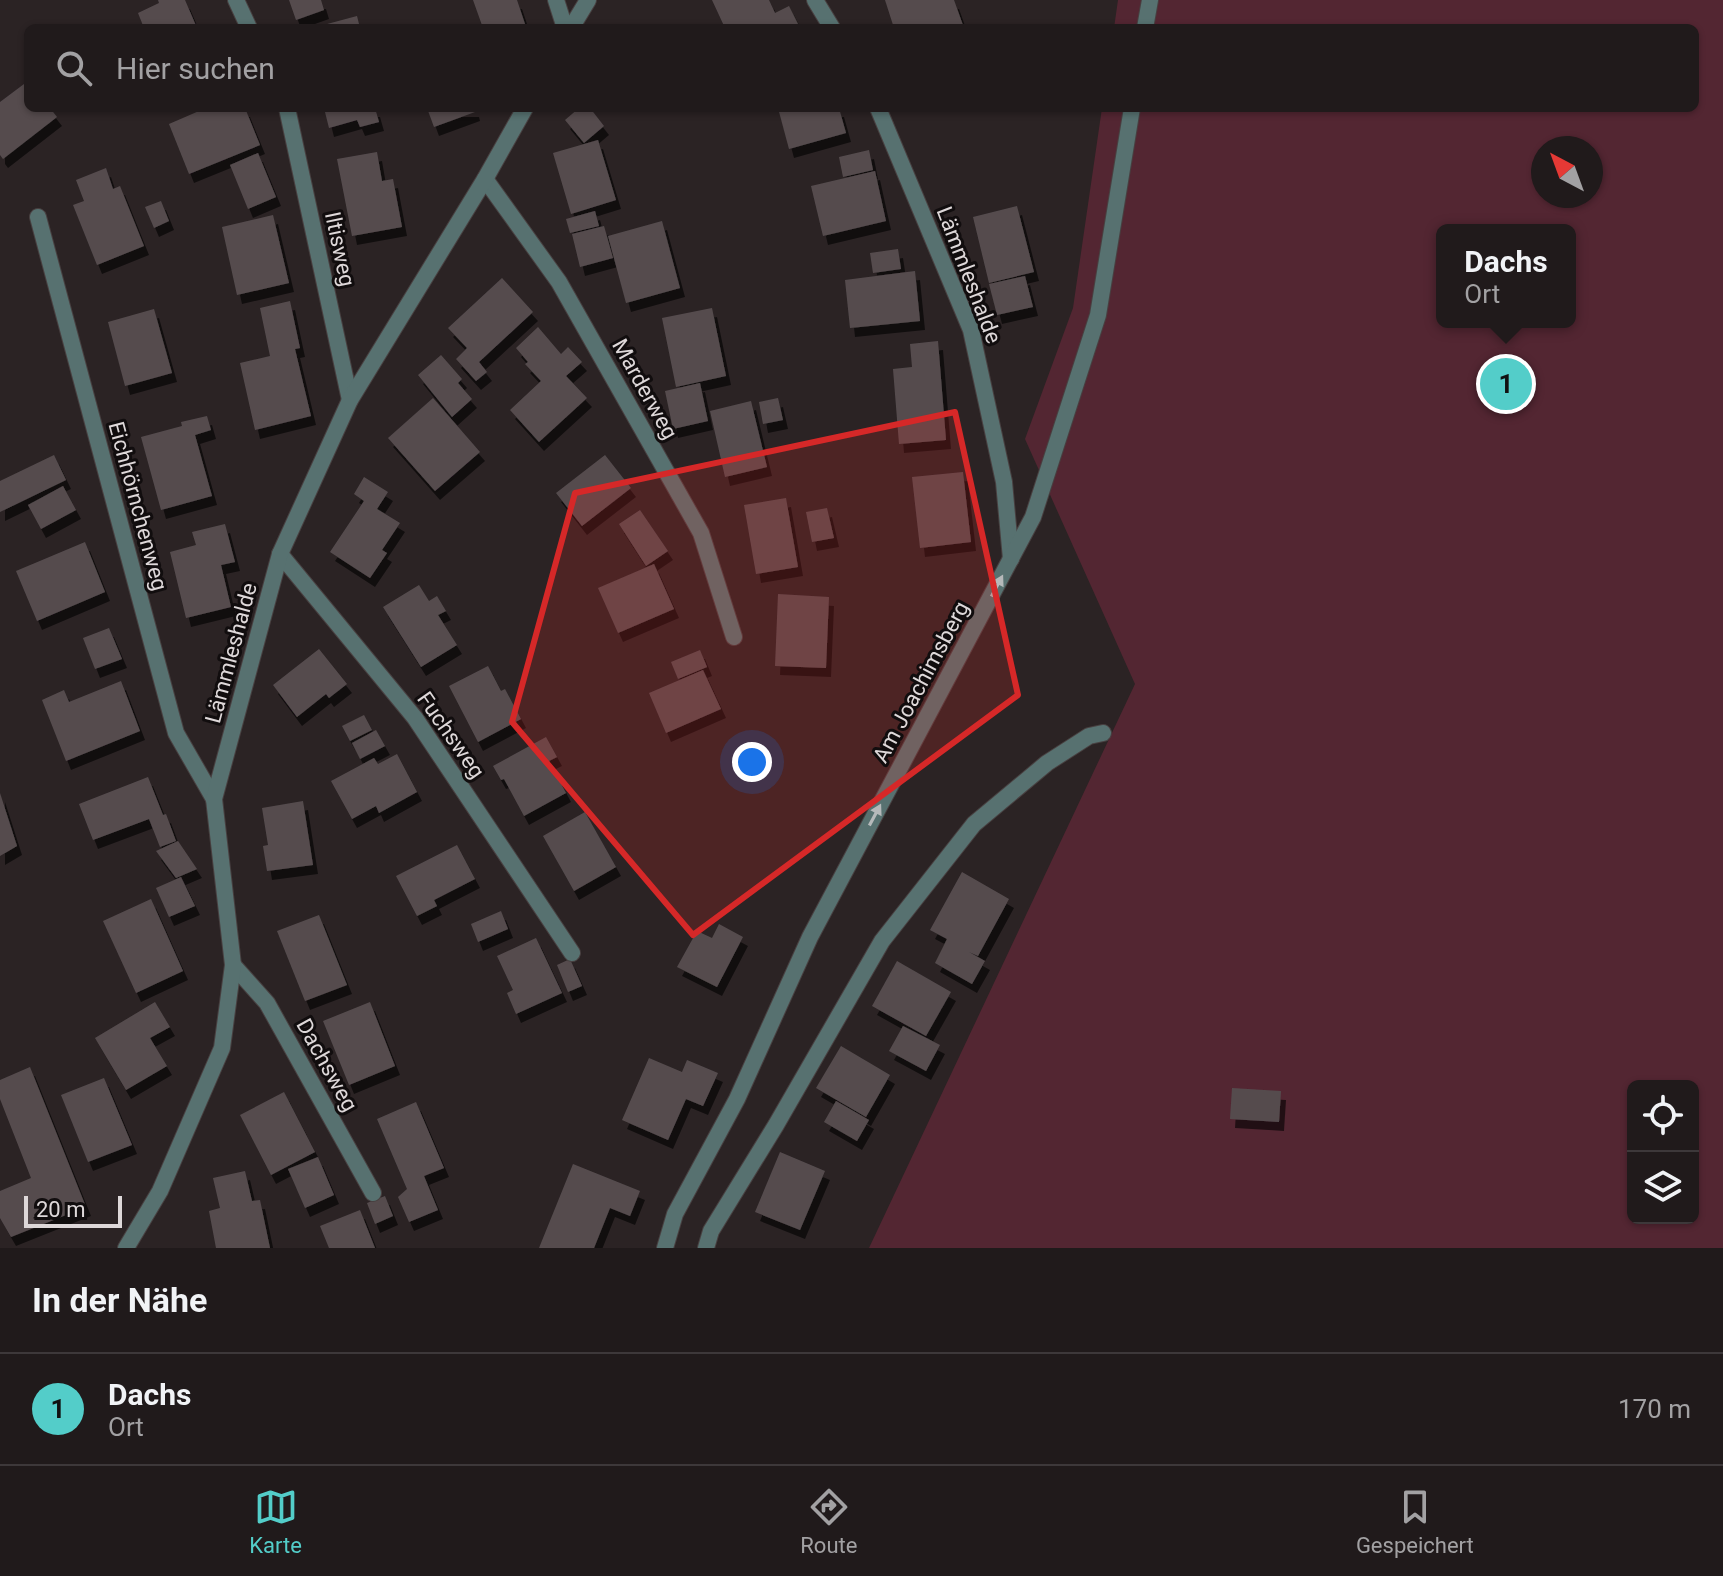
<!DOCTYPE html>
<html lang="de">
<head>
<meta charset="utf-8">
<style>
	:root { --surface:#201a1b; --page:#282324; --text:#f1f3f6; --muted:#a2a1a3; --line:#3d383a; --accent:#53cdc9 }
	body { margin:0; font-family:Roboto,sans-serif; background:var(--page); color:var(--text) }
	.controls { position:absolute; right:24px; bottom:24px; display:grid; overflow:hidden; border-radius:12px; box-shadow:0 2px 6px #0004 }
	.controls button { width:72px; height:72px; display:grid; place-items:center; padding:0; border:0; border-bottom:2px solid var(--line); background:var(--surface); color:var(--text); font:40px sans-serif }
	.compass { position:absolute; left:1531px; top:136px; width:72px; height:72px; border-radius:50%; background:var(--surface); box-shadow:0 2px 6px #0004; rotate:319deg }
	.scale { position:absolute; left:24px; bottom:20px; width:98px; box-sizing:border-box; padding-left:8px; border:4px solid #ded8d9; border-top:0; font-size:22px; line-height:28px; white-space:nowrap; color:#ded8d9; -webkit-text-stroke:6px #110d0e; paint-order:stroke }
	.you { position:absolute; left:752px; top:762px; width:28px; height:28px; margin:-20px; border:6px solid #fff; border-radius:50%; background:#1a73e8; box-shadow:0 0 0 12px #1a73e833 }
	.badge { display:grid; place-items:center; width:52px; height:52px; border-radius:50%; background:var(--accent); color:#111; font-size:26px; font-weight:700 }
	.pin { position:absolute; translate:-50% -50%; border:4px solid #fff; box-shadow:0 2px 8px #0006 }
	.popup { position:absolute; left:1436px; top:224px; width:140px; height:104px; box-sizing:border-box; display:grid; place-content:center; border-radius:12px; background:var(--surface); filter:drop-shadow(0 2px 6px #0005); font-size:26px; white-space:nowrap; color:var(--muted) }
	.popup b { font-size:30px; color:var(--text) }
	.popup::after { content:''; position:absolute; left:50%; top:100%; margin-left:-16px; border:16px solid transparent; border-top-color:var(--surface) }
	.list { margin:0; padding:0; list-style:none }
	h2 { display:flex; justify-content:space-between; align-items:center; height:104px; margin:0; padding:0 32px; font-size:34px }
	h2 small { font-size:26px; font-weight:400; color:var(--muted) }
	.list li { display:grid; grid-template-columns:52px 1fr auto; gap:24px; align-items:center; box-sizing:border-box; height:112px; padding:0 32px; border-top:2px solid var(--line) }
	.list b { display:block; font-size:30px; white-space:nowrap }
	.list p { margin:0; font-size:26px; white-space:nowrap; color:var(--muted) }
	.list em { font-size:26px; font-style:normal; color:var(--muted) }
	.icon { flex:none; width:44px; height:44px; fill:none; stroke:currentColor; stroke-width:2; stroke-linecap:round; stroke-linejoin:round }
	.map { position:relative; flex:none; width:1723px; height:1248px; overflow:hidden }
	.search { position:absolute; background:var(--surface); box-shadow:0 2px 6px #0004; left:24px; right:24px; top:24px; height:88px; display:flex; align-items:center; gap:20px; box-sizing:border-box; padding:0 28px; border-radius:12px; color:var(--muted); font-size:30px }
	.sheet { height:216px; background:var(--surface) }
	nav { display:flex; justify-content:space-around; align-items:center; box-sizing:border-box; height:112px; border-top:2px solid var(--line); background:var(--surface); font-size:22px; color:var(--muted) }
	nav a { display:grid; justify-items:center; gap:4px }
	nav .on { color:var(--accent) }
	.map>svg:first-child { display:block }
	.green { fill:#532632; fill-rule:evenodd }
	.building { fill:#554c4e; filter:url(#shadow) }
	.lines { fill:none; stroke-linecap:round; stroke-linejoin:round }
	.street-casing { stroke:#484041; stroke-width:18 }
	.street { stroke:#577170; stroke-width:16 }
	.oneway { fill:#b6b9ba }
	.marked { fill:#d62828; fill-opacity:0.2; stroke:#d62828; stroke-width:6; stroke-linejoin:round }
	.labels { text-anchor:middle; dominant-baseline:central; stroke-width:6; stroke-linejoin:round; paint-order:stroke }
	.street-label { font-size:22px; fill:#ded8d9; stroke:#110d0e }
</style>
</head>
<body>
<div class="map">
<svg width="1723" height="1248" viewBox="0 0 1723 1248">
	<defs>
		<filter id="shadow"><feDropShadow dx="5" dy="9" stdDeviation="0" flood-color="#0009"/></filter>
	</defs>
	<rect width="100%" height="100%" fill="#2b2324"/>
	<!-- green -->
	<path class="green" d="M1118,0H1723V1248H869L1135,684L1025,439L1073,308L1102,108H1695V28H1114ZM1543,148H1591V196H1543ZM1442,230H1570V322H1442ZM1633,1086H1693V1218H1633Z"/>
	<!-- building -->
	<g class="building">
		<path d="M158,0H185L197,28H144L138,13L159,3Z"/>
		<path d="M289,0H321L324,10L296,20Z"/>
		<path d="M473,0H517L525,24L512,28H483Z"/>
		<path d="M712,0H769L775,13L789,6L800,28H725Z"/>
		<path d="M885,0H954L964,28H894Z"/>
		<path d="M357,16L360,28H316V27Z"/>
		<path d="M28,81V108H50L57,117L3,159L0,155V102Z"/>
		<path d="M206,108H245L260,145L189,174L169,124Z"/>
		<path d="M324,108H375L379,122L360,127L357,120L329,128Z"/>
		<path d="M427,108H474L475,112L434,127Z"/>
		<path d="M579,108H590L604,126L584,143L565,120Z"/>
		<path d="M778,108H839L846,133L789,149Z"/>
		<path d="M598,140L616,200L571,214L553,153Z"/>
		<path d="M869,150L873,170L843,177L839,157Z"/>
		<path d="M377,152L382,181L393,179L402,227L352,236L337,159Z"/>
		<path d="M258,153L276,197L248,209L230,165Z"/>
		<path d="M106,168L113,189L120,186L144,246L97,265L73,205L84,201L76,180Z"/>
		<path d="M875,171L886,221L823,236L811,186Z"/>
		<path d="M161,201L169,221L154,228L145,207Z"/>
		<path d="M1017,206L1034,272L989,283L973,217Z"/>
		<path d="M595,211L599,226L570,233L566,219Z"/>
		<path d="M273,215L289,283L237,295L222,227Z"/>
		<path d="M662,221L680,288L626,303L608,236Z"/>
		<path d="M604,226L613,258L580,267L572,234Z"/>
		<path d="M898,249L901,269L873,273L870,253Z"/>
		<path d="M915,271L920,321L850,328L845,280Z"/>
		<path d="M1025,276L1033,307L997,315L989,284Z"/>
		<path d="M502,278L533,312L479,362L487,372L476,381L456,359L467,348L448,328Z"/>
		<path d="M290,301L300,348L295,349L311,416L255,430L240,363L270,356L260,308Z"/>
		<path d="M712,308L726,376L676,387L662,318Z"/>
		<path d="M154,309L172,373L125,386L108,322Z"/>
		<path d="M538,327L561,354L568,347L582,362L566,376L587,398L539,442L510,410L541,381L525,364L528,362L516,348Z"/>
		<path d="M938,341L946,440L899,444L893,369L912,367L910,344Z"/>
		<path d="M441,355L462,379L458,383L472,399L452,417L418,375Z"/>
		<path d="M700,383L708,421L673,429L665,391Z"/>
		<path d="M433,398L480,452L435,491L388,438Z"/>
		<path d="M778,398L783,420L763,424L759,402Z"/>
		<path d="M751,401L767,467L725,477L710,411Z"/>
		<path d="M207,416L211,430L195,435L212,496L161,510L141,437L182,426L181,422Z"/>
		<path d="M54,455L66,480L0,512V481Z"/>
		<path d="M605,455L631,488L582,526L556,493Z"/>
		<path d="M963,472L971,542L920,548L912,477Z"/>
		<path d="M364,477L388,492L377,509L400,523L382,550L387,553L370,578L330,552L364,501L354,494Z"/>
		<path d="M63,486L76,510L41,529L28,505Z"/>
		<path d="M786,498L798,567L756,574L744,505Z"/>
		<path d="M827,508L834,538L812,542L806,512Z"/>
		<path d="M640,510L668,551L646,566L619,524Z"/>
		<path d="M225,524L235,562L221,565L231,607L186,618L170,552L196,545L192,532Z"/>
		<path d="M85,542L105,592L37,621L16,571Z"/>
		<path d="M654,564L674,609L618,633L598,588Z"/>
		<path d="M419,585L429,601L437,596L446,611L438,615L457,645L421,667L383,607Z"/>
		<path d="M778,594L829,597L826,668L775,666Z"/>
		<path d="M109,628L122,659L95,669L83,638Z"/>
		<path d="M319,649L347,684L329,698L326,694L297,717L273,685Z"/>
		<path d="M700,650L707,667L678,679L671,662Z"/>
		<path d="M488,666L501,691L505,689L521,719L478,742L449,686Z"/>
		<path d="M703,670L721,709L666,733L649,693Z"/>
		<path d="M121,681L140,731L66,761L42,700L64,690L69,702Z"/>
		<path d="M364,715L372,730L350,741L342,726Z"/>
		<path d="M376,730L385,746L360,759L352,743Z"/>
		<path d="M546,737L557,757L549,761L566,793L524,816L504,779L501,780L493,766Z"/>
		<path d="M397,754L417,792L379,813L376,806L352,819L331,781L374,758L378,764Z"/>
		<path d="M148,777L163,815L166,814L176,841L160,847L149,819L93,840L79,804Z"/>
		<path d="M0,793L17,846L0,856Z"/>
		<path d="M303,801L313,865L267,871L263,846L268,845L262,808Z"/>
		<path d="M585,812L616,867L574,891L543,836Z"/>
		<path d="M178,841L197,869L176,878L156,851Z"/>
		<path d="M457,845L475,879L434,900L437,906L417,916L396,876Z"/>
		<path d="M962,872L1009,899L978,956L969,952L985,961L972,984L935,963L947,939L930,930Z"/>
		<path d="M181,877L195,906L169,917L156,888Z"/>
		<path d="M151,899L183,971L136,993L103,921Z"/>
		<path d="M501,911L508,929L478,942L471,924Z"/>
		<path d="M319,915L347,985L305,1001L277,931Z"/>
		<path d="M719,924L743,937L717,987L677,967L697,931L712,938Z"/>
		<path d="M536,938L562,993L516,1014L507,993L513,990L497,956Z"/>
		<path d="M570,959L582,986L568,992L557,965Z"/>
		<path d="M897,961L951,992L926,1036L872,1006Z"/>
		<path d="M155,1002L170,1027L150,1038L167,1066L126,1090L95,1038Z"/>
		<path d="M370,1002L395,1066L349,1085L323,1021Z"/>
		<path d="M903,1026L940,1045L926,1071L889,1051Z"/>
		<path d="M841,1046L890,1075L866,1117L816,1088Z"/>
		<path d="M649,1058L682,1072L687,1060L718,1073L703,1106L686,1099L668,1140L622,1120Z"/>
		<path d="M30,1067L86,1207L11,1237L0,1218V1191L31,1178L0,1099V1080Z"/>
		<path d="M104,1078L132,1145L88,1162L61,1095Z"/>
		<path d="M1232,1088L1281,1091L1279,1122L1230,1119Z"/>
		<path d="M284,1092L315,1152L271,1175L240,1115Z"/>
		<path d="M836,1101L869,1120L857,1141L824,1122Z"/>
		<path d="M416,1102L444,1168L424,1176L438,1210L409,1222L398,1197L407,1189L377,1119Z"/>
		<path d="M780,1152L825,1171L800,1230L755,1212Z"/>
		<path d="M318,1157L334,1195L305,1208L288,1169Z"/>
		<path d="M573,1164L640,1191L630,1216L610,1208L594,1248H539Z"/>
		<path d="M245,1171L252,1201L260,1200L270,1248H216L209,1211L220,1208L213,1178Z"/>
		<path d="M385,1196L393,1216L375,1224L367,1203Z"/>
		<path d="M360,1210L375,1248H329L320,1226Z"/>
	</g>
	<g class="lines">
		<defs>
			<g id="street">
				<path d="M236,0L249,28"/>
				<path d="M556,0L565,28"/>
				<path d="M815,0L832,28"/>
				<path d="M571,28L588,0"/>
				<path d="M1145,28L1150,0"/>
				<path d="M287,108L350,400"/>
				<path d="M878,108L971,330L1004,482L1011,559"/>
				<path d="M485,179L559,282L701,533L734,637"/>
				<path d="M38,217L176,733L214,799"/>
				<path d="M280,554L415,718L572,953"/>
				<path d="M233,965L267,1003L373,1193"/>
				<path d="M126,1248L160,1191L222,1048L233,965L214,799L280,554L350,400L485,179L525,108"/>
				<path d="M665,1248L675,1214L737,1099L810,937L1033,517L1098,315L1132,108"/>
				<path d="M706,1248L711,1231L776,1125L882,941L974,824L1047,763L1089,736L1103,733"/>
			</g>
		</defs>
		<!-- street casing -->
		<use href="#street" class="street-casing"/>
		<!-- street -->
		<use href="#street" class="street"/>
	</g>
	<!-- one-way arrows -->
	<defs><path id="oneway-solid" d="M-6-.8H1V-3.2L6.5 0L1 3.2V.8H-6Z" transform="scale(2)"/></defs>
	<g class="oneway">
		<use href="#oneway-solid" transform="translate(997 586) rotate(-62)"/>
		<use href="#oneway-solid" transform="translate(875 815) rotate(-62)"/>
	</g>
	<!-- marked area -->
	<path class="marked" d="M955,412L1018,695L693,935L512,722L575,493Z"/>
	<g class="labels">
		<!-- street labels -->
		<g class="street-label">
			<text transform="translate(340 249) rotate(78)">Iltisweg</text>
			<text transform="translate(969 275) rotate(69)">Lämmleshalde</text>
			<text transform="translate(645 389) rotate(61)">Marderweg</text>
			<text transform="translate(138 506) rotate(75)">Eichhörnchenweg</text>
			<text transform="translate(231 653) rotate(-75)">Lämmleshalde</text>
			<text transform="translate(921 682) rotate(-62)">Am Joachimsberg</text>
			<text transform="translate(451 735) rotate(55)">Fuchsweg</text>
			<text transform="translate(327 1065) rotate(61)">Dachsweg</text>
		</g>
	</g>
</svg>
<div class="controls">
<button><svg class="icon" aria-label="locate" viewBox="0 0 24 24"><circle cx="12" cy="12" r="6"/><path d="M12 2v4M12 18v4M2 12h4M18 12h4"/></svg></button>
<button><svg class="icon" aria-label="layers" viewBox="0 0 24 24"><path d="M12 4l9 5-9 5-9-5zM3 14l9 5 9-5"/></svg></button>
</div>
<svg class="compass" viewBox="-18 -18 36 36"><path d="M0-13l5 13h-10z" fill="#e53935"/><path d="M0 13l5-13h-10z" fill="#a2a1a3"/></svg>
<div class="scale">20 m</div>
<div class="you"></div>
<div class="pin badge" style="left:1506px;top:384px">1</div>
<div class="popup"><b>Dachs</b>Ort</div>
<div class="search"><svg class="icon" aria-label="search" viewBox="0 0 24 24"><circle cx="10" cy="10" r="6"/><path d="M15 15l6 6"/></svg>Hier suchen</div>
</div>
<section class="sheet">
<h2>In der Nähe<small></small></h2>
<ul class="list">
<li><span class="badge">1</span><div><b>Dachs</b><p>Ort</p></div><em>170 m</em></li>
</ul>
</section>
<nav>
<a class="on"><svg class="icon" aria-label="map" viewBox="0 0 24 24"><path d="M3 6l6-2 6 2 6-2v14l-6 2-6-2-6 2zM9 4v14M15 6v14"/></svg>Karte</a>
<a><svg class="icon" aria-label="directions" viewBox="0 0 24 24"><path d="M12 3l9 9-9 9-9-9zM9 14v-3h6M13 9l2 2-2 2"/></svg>Route</a>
<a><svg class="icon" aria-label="saved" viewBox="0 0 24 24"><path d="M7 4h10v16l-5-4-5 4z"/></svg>Gespeichert</a>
</nav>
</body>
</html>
